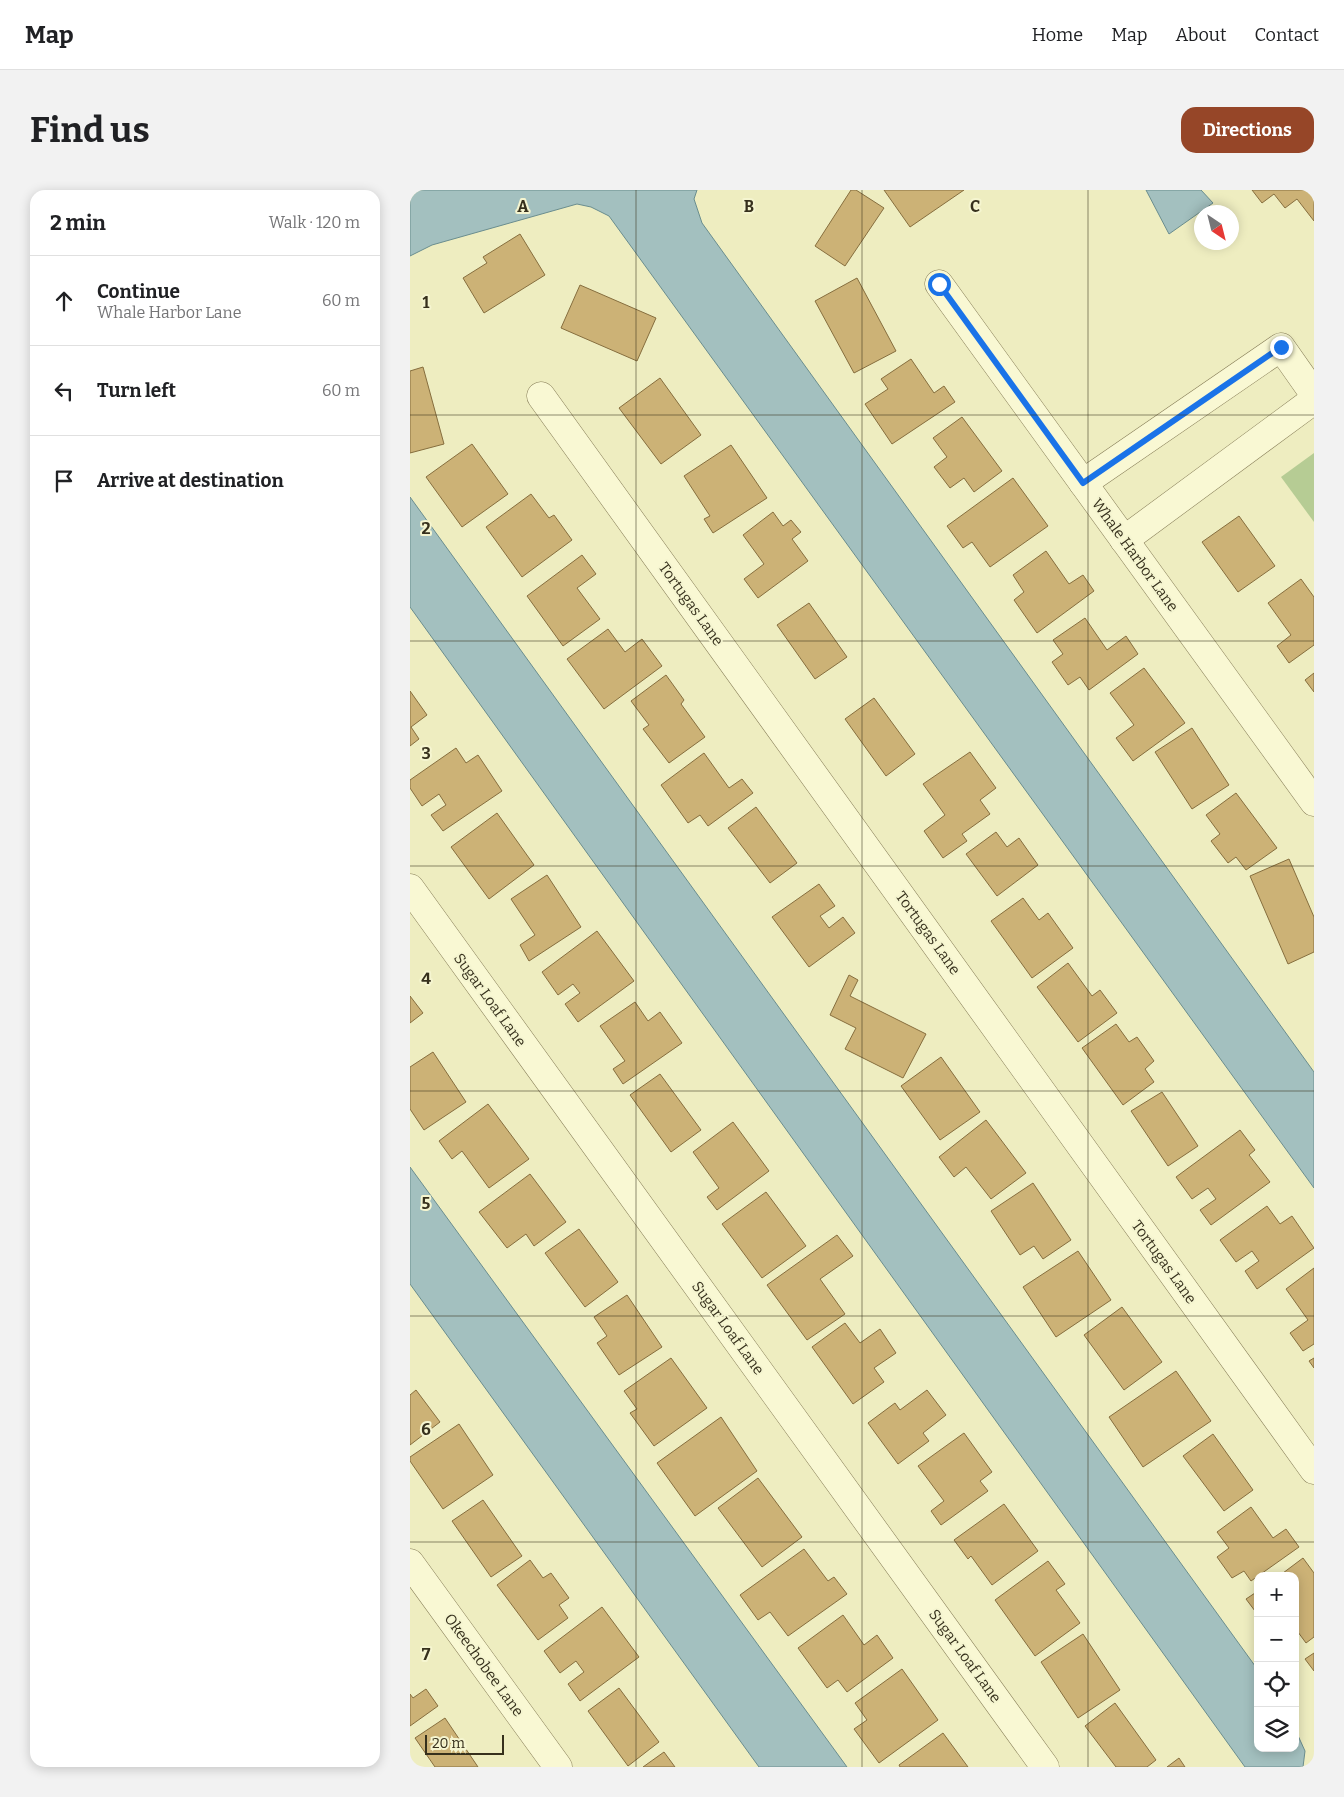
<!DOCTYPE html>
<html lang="en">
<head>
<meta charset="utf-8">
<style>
	:root { --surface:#fff; --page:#f2f2f2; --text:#202124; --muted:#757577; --line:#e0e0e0; --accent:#964628 }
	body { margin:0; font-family:Bitter,serif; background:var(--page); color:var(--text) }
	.controls { position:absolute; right:15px; bottom:15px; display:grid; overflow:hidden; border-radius:10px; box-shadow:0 2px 12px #0003 }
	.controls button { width:45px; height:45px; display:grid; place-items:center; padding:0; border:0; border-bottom:1px solid var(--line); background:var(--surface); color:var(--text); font:25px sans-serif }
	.compass { position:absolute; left:784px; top:15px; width:45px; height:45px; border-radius:50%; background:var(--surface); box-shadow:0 2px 12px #0003; rotate:145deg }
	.scale { position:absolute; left:15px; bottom:12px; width:79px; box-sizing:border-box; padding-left:5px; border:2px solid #36301c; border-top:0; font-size:14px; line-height:18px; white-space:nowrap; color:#36301c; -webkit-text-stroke:4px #f5f5d0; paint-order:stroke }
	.stop { position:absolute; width:15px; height:15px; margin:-11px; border:4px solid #1a73e8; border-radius:50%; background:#fff }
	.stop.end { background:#1a73e8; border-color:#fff; box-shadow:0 1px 5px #0008 }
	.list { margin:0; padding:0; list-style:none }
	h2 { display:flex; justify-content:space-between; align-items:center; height:65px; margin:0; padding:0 20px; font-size:21px }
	h2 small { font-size:16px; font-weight:400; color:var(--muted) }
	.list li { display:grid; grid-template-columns:32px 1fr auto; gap:15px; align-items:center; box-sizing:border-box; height:90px; padding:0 20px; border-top:1px solid var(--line) }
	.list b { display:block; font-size:19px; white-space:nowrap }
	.list p { margin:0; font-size:16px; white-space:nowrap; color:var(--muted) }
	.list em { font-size:16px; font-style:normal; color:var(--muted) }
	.icon { flex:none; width:28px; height:28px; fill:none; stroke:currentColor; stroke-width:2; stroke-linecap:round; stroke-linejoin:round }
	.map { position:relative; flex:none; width:904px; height:1577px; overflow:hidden; border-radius:15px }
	header { display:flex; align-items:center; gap:30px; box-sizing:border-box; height:70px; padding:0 25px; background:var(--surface); border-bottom:1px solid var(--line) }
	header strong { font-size:24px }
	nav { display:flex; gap:28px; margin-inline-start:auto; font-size:18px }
	.intro { display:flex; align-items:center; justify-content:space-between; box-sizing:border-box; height:120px; padding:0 30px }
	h1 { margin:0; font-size:35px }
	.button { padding:12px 22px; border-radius:15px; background:var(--accent); color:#fff; font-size:18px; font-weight:700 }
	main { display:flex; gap:30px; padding:0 30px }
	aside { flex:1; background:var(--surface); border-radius:15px; box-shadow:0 2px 12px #0003 }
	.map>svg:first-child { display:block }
	.green { fill:#b6cc94 }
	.water { fill:#a3c0bf; stroke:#6a8d8e }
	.building { fill:#ccb276; stroke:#866e3e }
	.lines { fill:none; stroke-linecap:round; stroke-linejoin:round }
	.minor-casing { stroke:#877e58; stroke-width:29 }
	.minor { stroke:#f9f8d3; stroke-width:28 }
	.route { stroke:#1a73e8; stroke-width:6 }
	.grid { fill:none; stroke:#36301c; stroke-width:1; stroke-opacity:0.55 }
	.labels { text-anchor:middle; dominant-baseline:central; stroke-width:4; stroke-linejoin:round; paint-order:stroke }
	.street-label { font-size:15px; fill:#36301c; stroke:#f5f5d0 }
	.grid-label { font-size:16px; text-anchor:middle; font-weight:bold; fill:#36301c; stroke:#f5f5d0; stroke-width:4; stroke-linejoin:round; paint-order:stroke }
</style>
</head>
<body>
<header>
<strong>Map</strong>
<nav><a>Home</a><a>Map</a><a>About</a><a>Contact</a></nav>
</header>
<div class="intro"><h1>Find us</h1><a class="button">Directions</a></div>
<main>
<aside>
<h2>2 min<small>Walk · 120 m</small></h2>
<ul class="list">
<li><svg class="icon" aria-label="ahead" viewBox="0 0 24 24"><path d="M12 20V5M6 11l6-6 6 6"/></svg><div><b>Continue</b><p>Whale Harbor Lane</p></div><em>60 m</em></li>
<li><svg class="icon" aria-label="left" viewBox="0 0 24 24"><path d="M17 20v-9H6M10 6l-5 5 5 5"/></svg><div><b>Turn left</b></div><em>60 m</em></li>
<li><svg class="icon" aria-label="arrive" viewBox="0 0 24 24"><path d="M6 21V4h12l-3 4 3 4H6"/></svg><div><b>Arrive at destination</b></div></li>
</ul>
</aside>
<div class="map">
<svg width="904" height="1577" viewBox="0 0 904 1577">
	<rect width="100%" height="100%" fill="#eeedc0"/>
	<!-- green -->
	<path class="green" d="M904,263V332L871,287Z"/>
	<!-- water -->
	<g class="water">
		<path d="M0,0H287L284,9L292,33L904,882V998L199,26L181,17L167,14L22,55L0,66Z"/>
		<path d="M736,0H791L803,13L759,44Z"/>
		<path d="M0,307L848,1480V1558H885V1539L895,1561L893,1577H835L0,417Z"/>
		<path d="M0,977L437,1577H349L0,1094Z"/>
	</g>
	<!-- building -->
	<g class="building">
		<path d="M441,0H446L474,18L435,76L405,56Z"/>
		<path d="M474,0H554L500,37Z"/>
		<path d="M842,0H904V31L887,9L875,18L864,4L852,13Z"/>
		<path d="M110,44L135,85L74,123L53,88L77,73L73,67Z"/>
		<path d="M447,88L486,161L444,183L405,111Z"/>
		<path d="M170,95L246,128L227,171L151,138Z"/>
		<path d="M501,169L524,203L534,196L545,212L482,254L455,214L478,199L471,189Z"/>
		<path d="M13,177L34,254L0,263V181Z"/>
		<path d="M250,188L291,245L251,274L209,218Z"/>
		<path d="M552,227L592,281L564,302L554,288L540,298L524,277L537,267L523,248Z"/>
		<path d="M62,254L98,304L52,337L16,287Z"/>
		<path d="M321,255L357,308L303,343L294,329L300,326L274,286Z"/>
		<path d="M603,288L638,336L580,377L562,352L553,358L537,336Z"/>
		<path d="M121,304L139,328L144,325L162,350L112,387L76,337Z"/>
		<path d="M363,322L373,336L381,330L391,342L382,349L398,371L348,408L334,389L354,374L333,345Z"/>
		<path d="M829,326L865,376L828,402L792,352Z"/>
		<path d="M636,361L659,394L673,385L684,401L627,443L604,410L614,402L603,385Z"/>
		<path d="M172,365L186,384L167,398L190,429L153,456L117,406Z"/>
		<path d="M891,389L904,407V455L879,473L867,456L881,445L858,413Z"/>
		<path d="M399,413L437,467L405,489L367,435Z"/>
		<path d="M675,428L697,460L716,446L728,464L679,500L670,487L658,495L642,472L653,464L643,450Z"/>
		<path d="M198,439L215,462L232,449L252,476L194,519L157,469Z"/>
		<path d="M734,478L775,533L723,571L706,548L724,535L700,503Z"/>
		<path d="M904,483V502L895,490Z"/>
		<path d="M256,485L274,510L271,514L295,547L259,573L233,539L239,535L221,511Z"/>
		<path d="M0,501L17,525L1,537L9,549L0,556Z"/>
		<path d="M464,508L505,564L476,586L435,529Z"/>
		<path d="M782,538L819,595L782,619L745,562Z"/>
		<path d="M46,558L56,573L68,565L92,601L33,641L21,625L36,615L29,604L12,616L0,598V590Z"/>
		<path d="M560,562L586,598L570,610L580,624L552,644L557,651L533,668L514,641L535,625L513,594Z"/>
		<path d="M294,563L319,598L332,589L343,603L298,636L290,625L278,633L251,595Z"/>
		<path d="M826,603L867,658L836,680L826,667L818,673L801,651L810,644L796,625Z"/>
		<path d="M346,617L387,673L360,693L318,638Z"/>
		<path d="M87,623L124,675L79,709L41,657Z"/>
		<path d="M586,642L597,657L609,648L628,675L587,706L556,664Z"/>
		<path d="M879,669L904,727V762L878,774L840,686Z"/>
		<path d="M137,685L171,737L119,771L110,755L125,745L101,709Z"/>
		<path d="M409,694L425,716L410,726L419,738L433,727L445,743L399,777L362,727Z"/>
		<path d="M613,708L629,730L638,723L663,758L622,788L581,731Z"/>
		<path d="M187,741L224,791L168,832L155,814L170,803L163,794L148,805L132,782Z"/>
		<path d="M658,773L682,806L690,800L707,823L668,852L627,797Z"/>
		<path d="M439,785L448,790L440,806L516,844L493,888L435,859L446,838L420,825Z"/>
		<path d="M0,806L13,823L0,833Z"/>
		<path d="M225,812L238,831L250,822L272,853L213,894L203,879L215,871L190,836Z"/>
		<path d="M706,834L719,852L727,847L744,871L735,879L744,892L713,915L672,858Z"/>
		<path d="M23,862L56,912L14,940L0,919V877Z"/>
		<path d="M531,867L570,922L530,950L491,896Z"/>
		<path d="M250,884L291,940L261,962L220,905Z"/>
		<path d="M752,902L788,956L758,976L721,921Z"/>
		<path d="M78,914L119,969L79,998L52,961L42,969L29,951Z"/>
		<path d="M576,930L616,983L581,1009L556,977L544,987L529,967Z"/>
		<path d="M323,932L359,981L307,1020L297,1007L309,998L283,962Z"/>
		<path d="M830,940L845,960L839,965L860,992L801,1035L790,1020L806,1009L798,998L782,1009L766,987Z"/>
		<path d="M120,984L156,1032L124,1056L116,1044L97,1058L69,1022Z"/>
		<path d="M623,993L661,1050L633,1069L624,1056L610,1065L581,1021Z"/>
		<path d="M356,1002L396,1056L352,1088L312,1034Z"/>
		<path d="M857,1016L870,1034L882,1026L904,1058L847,1099L835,1081L849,1071L842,1061L826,1072L810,1050Z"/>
		<path d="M169,1039L208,1092L175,1117L135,1063Z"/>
		<path d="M427,1045L443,1066L410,1089L435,1124L397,1150L357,1095Z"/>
		<path d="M668,1061L701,1110L646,1147L613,1097Z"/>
		<path d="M904,1078V1154L893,1161L880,1143L898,1130L876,1099Z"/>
		<path d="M217,1105L252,1157L209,1185L187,1153L197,1146L184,1127Z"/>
		<path d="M712,1117L752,1172L714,1200L674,1145Z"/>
		<path d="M435,1133L450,1153L470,1139L486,1163L464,1178L474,1192L443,1214L402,1157Z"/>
		<path d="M261,1168L297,1218L244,1256L220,1223L227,1219L214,1201Z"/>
		<path d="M904,1168V1178L899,1171Z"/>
		<path d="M766,1181L801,1231L733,1277L699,1227Z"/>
		<path d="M6,1200L30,1232L0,1255V1205Z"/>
		<path d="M517,1200L536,1225L513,1243L519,1251L488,1274L458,1233L485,1213L490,1220Z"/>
		<path d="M311,1227L347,1281L285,1326L247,1273Z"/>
		<path d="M49,1234L83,1285L33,1319L0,1271V1267Z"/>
		<path d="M554,1243L582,1282L570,1291L578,1301L531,1335L521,1321L534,1311L508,1276Z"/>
		<path d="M803,1244L843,1300L814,1321L773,1266Z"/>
		<path d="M348,1288L392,1347L352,1377L308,1318Z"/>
		<path d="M73,1310L112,1366L81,1387L42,1331Z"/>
		<path d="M594,1314L628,1361L582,1395L561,1366L558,1369L544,1350Z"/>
		<path d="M841,1317L863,1348L876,1339L889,1357L841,1391L834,1381L822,1388L807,1367L819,1358L807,1342Z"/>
		<path d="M394,1359L418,1391L424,1387L437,1404L378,1446L360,1422L348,1430L330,1405Z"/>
		<path d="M893,1368L904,1383V1447L896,1453L885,1438V1386H869Z"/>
		<path d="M120,1370L133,1388L141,1383L159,1408L149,1415L158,1428L128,1450L87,1395Z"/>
		<path d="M638,1371L655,1394L646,1400L670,1433L625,1466L585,1410Z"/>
		<path d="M848,1401V1425L836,1409Z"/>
		<path d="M192,1417L229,1467L170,1511L158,1494L174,1482L166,1471L150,1483L134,1461Z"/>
		<path d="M433,1425L454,1455L467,1445L483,1468L437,1502L428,1490L417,1498L388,1458Z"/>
		<path d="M673,1444L710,1500L668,1528L631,1472Z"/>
		<path d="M904,1463V1481L895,1469Z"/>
		<path d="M492,1479L528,1530L469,1573L444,1539L457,1530L445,1513Z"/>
		<path d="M209,1498L249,1552L218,1576L178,1521Z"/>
		<path d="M16,1499L28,1516L0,1536V1504L3,1508Z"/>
		<path d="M705,1513L746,1570L737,1577H706L675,1536Z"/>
		<path d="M35,1528L68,1577H25L5,1548Z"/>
		<path d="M533,1543L558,1577H490L489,1575Z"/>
		<path d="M254,1562L265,1577H233Z"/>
		<path d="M769,1568L775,1577H757Z"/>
	</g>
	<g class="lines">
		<defs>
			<g id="minor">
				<path d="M529,94L904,612"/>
				<path d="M131,206L904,1280"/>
				<path d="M673,293L871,157L904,204"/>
				<path d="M714,350L904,210"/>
				<path d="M0,698L635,1577"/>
				<path d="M0,1373L148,1577"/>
			</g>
		</defs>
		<!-- minor casing -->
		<use href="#minor" class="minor-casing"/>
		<!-- minor -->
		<use href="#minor" class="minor"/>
	</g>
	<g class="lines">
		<!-- route -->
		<path class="route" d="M529,94L673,293L871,157"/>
	</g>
	<!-- grid -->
	<path class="grid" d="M226,0V1577M452,0V1577M678,0V1577M0,225H904M0,451H904M0,676H904M0,901H904M0,1126H904M0,1352H904"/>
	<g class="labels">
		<!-- street labels -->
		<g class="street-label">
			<text transform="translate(725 365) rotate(54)">Whale Harbor Lane</text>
			<text transform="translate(281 414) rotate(54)">Tortugas Lane</text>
			<text transform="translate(518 743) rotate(54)">Tortugas Lane</text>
			<text transform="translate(80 810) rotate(54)">Sugar Loaf Lane</text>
			<text transform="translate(754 1072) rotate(54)">Tortugas Lane</text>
			<text transform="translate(318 1138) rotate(54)">Sugar Loaf Lane</text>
			<text transform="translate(555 1466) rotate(54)">Sugar Loaf Lane</text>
			<text transform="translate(74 1475) rotate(54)">Okeechobee Lane</text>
		</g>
	</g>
	<g class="grid-label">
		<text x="113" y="22">A</text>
		<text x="339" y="22">B</text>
		<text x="565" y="22">C</text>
		<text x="16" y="118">1</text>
		<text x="16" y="344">2</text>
		<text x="16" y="569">3</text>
		<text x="16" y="794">4</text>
		<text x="16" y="1019">5</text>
		<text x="16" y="1245">6</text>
		<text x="16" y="1470">7</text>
	</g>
</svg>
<div class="controls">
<button>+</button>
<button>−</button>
<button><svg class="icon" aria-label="locate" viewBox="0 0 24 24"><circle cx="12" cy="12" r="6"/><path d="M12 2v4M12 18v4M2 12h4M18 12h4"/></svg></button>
<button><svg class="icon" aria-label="layers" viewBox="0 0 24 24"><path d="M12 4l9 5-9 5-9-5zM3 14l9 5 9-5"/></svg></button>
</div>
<svg class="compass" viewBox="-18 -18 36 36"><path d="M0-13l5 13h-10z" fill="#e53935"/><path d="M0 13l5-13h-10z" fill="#757577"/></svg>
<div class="scale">20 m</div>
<div class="stop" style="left:529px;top:94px"></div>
<div class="stop end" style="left:871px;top:157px"></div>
</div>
</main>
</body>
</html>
